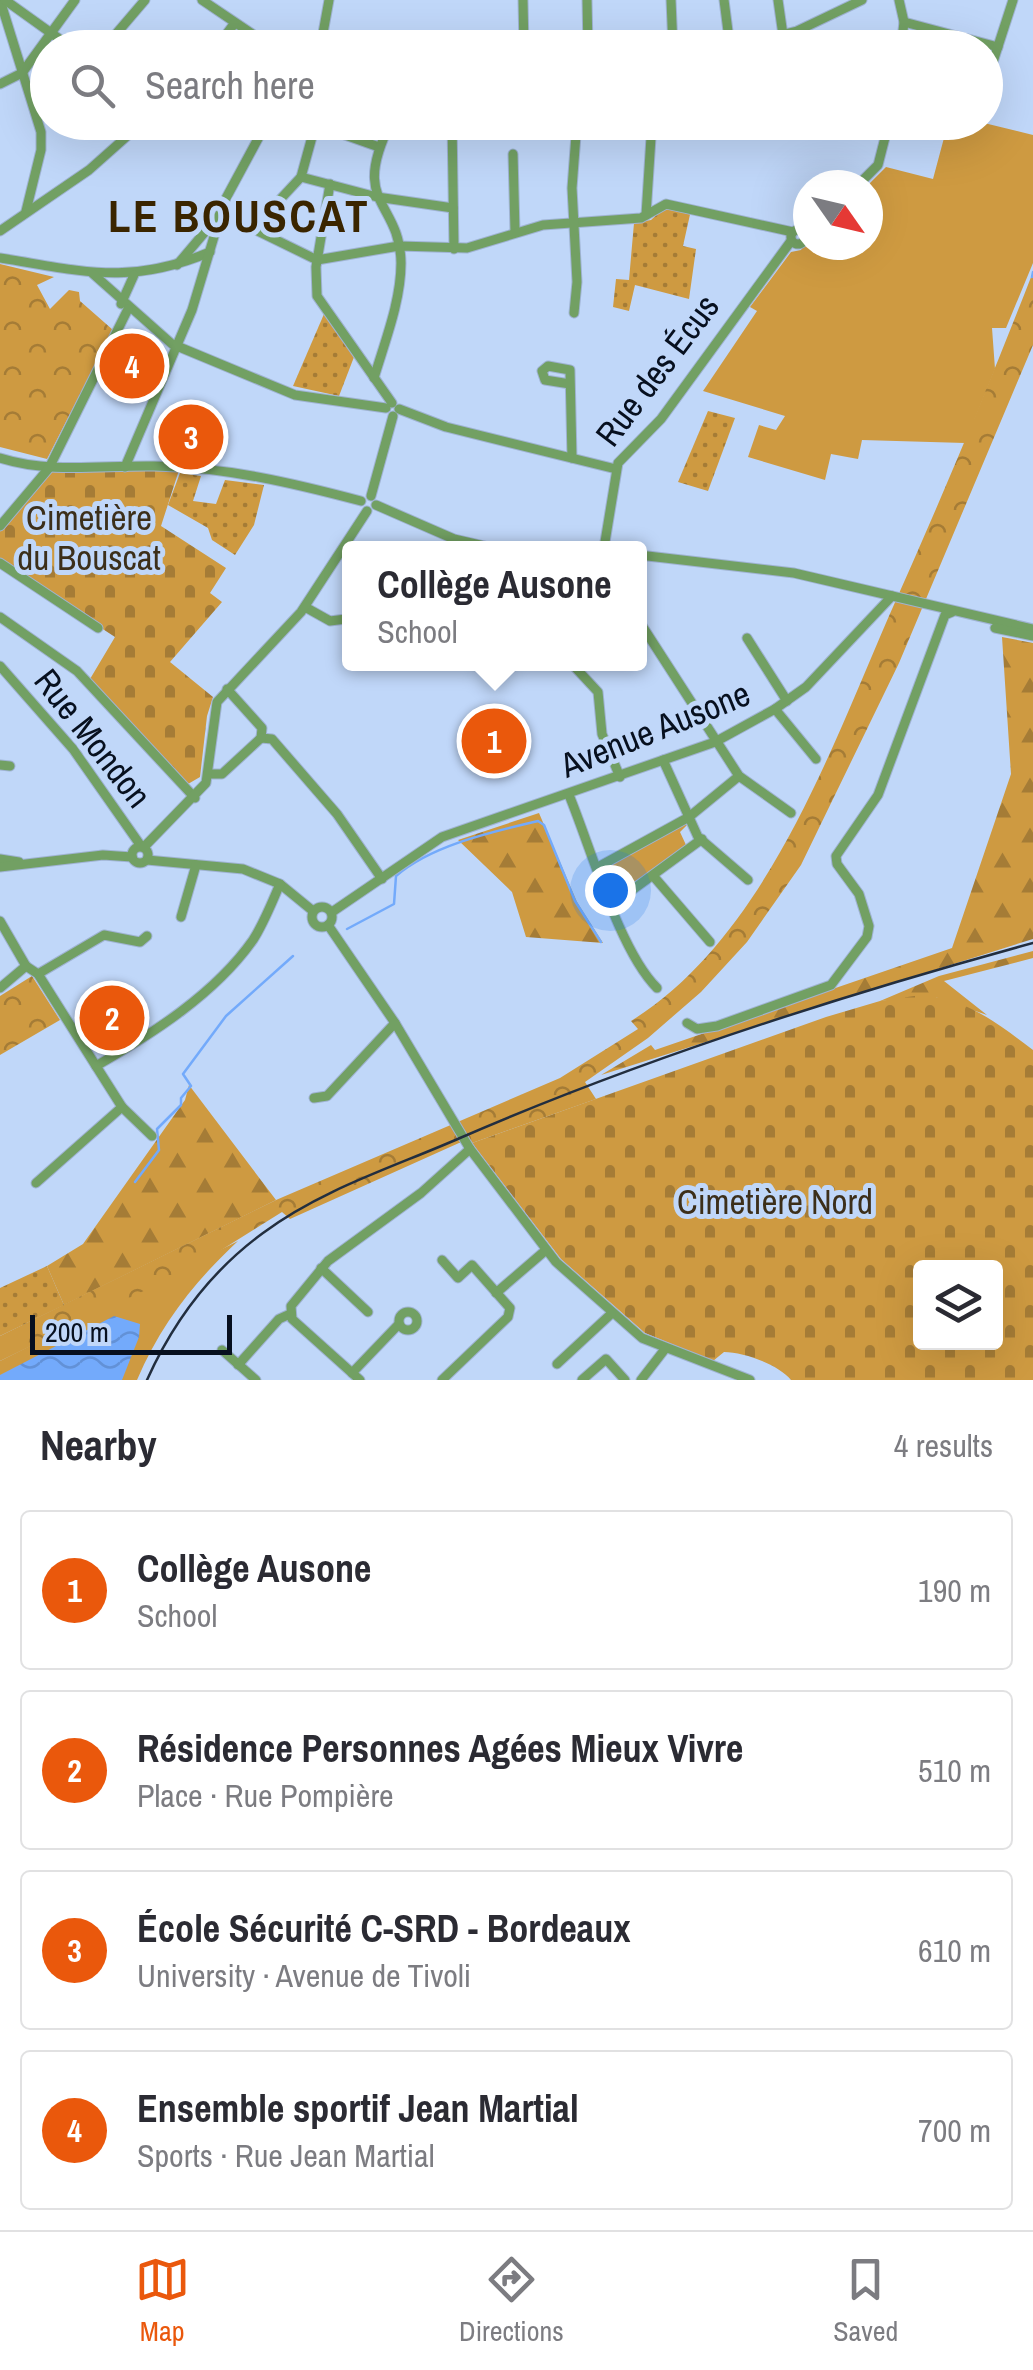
<!DOCTYPE html>
<html lang="en">
<head>
<meta charset="utf-8">
<style>
	:root { --surface:#fff; --page:#f2f2f3; --text:#2b2b33; --muted:#7c7c81; --line:#e1e1e2; --accent:#ea580c }
	body { margin:0; font-family:"Archivo Narrow",sans-serif; background:var(--page); color:var(--text) }
	.controls { position:absolute; right:30px; bottom:30px; display:grid; overflow:hidden; border-radius:10px; box-shadow:0 10px 40px #0002 }
	.controls button { width:90px; height:90px; display:grid; place-items:center; padding:0; border:0; border-bottom:2px solid var(--line); background:var(--surface); color:var(--text); font:50px sans-serif }
	.compass { position:absolute; left:793px; top:170px; width:90px; height:90px; border-radius:50%; background:var(--surface); box-shadow:0 10px 40px #0002; rotate:124deg }
	.scale { position:absolute; left:30px; bottom:25px; width:202px; box-sizing:border-box; padding-left:10px; border:5px solid #07101f; border-top:0; font-size:28px; line-height:35px; white-space:nowrap; color:#07101f; -webkit-text-stroke:8px #c0d7f9; paint-order:stroke }
	.you { position:absolute; left:610px; top:890px; width:35px; height:35px; margin:-25px; border:8px solid #fff; border-radius:50%; background:#1a73e8; box-shadow:0 0 0 15px #1a73e833 }
	.badge { display:grid; place-items:center; width:65px; height:65px; border-radius:50%; background:var(--accent); color:#fff; font-size:32px; font-weight:700 }
	.pin { position:absolute; translate:-50% -50%; border:5px solid #fff; box-shadow:0 2px 10px #0006 }
	.popup { position:absolute; left:342px; top:541px; width:305px; height:130px; box-sizing:border-box; display:grid; place-content:center; border-radius:10px; background:var(--surface); filter:drop-shadow(0 2px 8px #0005); font-size:32px; white-space:nowrap; color:var(--muted) }
	.popup b { font-size:38px; color:var(--text) }
	.popup::after { content:''; position:absolute; left:50%; top:100%; margin-left:-20px; border:20px solid transparent; border-top-color:var(--surface) }
	.list { margin:0; padding:0; list-style:none }
	h2 { display:flex; justify-content:space-between; align-items:center; height:130px; margin:0; padding:0 40px; font-size:42px }
	h2 small { font-size:32px; font-weight:400; color:var(--muted) }
	.list li { display:grid; grid-template-columns:65px 1fr auto; gap:30px; align-items:center; box-sizing:border-box; height:160px; margin:0 20px 20px; padding:0 20px; border:2px solid var(--line); border-radius:10px }
	.list b { display:block; font-size:38px; white-space:nowrap }
	.list p { margin:0; font-size:32px; white-space:nowrap; color:var(--muted) }
	.list em { font-size:32px; font-style:normal; color:var(--muted) }
	.icon { flex:none; width:55px; height:55px; fill:none; stroke:currentColor; stroke-width:2; stroke-linecap:round; stroke-linejoin:round }
	.map { position:relative; flex:none; width:1033px; height:1380px; overflow:hidden }
	.search { position:absolute; background:var(--surface); box-shadow:0 10px 40px #0002; left:30px; right:30px; top:30px; height:110px; display:flex; align-items:center; gap:25px; box-sizing:border-box; padding:0 35px; border-radius:55px; color:var(--muted); font-size:38px }
	.sheet { height:850px; background:var(--surface) }
	nav { display:flex; justify-content:space-around; align-items:center; box-sizing:border-box; height:140px; border-top:2px solid var(--line); background:var(--surface); font-size:28px; color:var(--muted) }
	nav a { display:grid; justify-items:center; gap:5px }
	nav .on { color:var(--accent) }
	.map>svg:first-child { display:block }
	.grass { fill:#ce9a41 }
	.forest { fill:url(#forest-firs) }
	.cemetery { fill:url(#cemetery-stones); fill-rule:evenodd }
	.park { fill:url(#park-crowns) }
	.garden { fill:url(#garden-dots) }
	.water { fill:url(#water-waves) }
	.lines { fill:none; stroke-linecap:round; stroke-linejoin:round }
	.stream { stroke:#73aafb; stroke-width:2.5 }
	.minor-casing { stroke:#9fb3d2; stroke-width:11 }
	.minor { stroke:#72a063; stroke-width:9 }
	.tram { stroke:#222e3f; stroke-width:2.5 }
	.labels { text-anchor:middle; dominant-baseline:central; stroke-width:10; stroke-linejoin:round; paint-order:stroke }
	.street-label { font-size:35px; fill:#07101f; stroke:#c0d7f9 }
	.park-label { font-size:35px; fill:#3c2f1a; stroke:#c0d7f9 }
	.district-label { font-size:45px; font-weight:bold; letter-spacing:2.5px; fill:#3a2500; stroke:#c0d7f9 }
</style>
</head>
<body>
<div class="map">
<svg width="1033" height="1380" viewBox="0 0 1033 1380">
	<defs>
		<pattern id="forest-firs" width="22" height="20" patternUnits="userSpaceOnUse" patternTransform="scale(2.5)"><rect width="22" height="20" fill="#ce9a41"/><path d="M5 1l3.5 6h-7zM16 11l3.5 6h-7z" fill="#a57c36"/></pattern>
		<pattern id="cemetery-stones" width="16" height="16" patternUnits="userSpaceOnUse" patternTransform="scale(2.5)"><rect width="16" height="16" fill="#ce9a41"/><path d="M2 7V4a2 2 0 0 1 4 0v3zM10 15v-3a2 2 0 0 1 4 0v3z" fill="#a57c36"/></pattern>
		<pattern id="park-crowns" width="20" height="18" patternUnits="userSpaceOnUse" patternTransform="scale(2.5)"><rect width="20" height="18" fill="#ce9a41"/><path d="M2 6a3 3 0 1 1 6 0M12 15a3 3 0 1 1 6 0" fill="none" stroke="#a57c36"/></pattern>
		<pattern id="garden-dots" width="8" height="8" patternUnits="userSpaceOnUse" patternTransform="scale(2.5)"><rect width="8" height="8" fill="#ce9a41"/><path d="M2 2h.1M6 6h.1" fill="none" stroke="#a57c36" stroke-width="1.8" stroke-linecap="round"/></pattern>
		<pattern id="water-waves" width="16" height="10" patternUnits="userSpaceOnUse" patternTransform="scale(2.5)"><rect width="16" height="10" fill="#73aafb"/><path d="M0 5q4-4 8 0t8 0" fill="none" stroke="#6291d7"/></pattern>
	</defs>
	<rect width="100%" height="100%" fill="#c0d7f9"/>
	<!-- grass -->
	<g class="grass">
		<path d="M948,123H984L1033,135V263L1006,328H992L995,369L965,443L862,440L858,459L831,454L825,480L748,457L759,425L776,430L785,416L703,391L757,311L750,307L791,252L801,250L808,238V245H868V185L886,167L933,179Z"/>
		<path d="M132,338L165,354L147,397L100,375L117,342L128,346Z"/>
		<path d="M684,823L687,825L680,832L686,845L694,839L693,844L620,897L613,896L618,890L610,871L604,872L606,867Z"/>
		<path d="M238,1241C194,1282 161,1324 137,1380H0V1361Z"/>
	</g>
	<!-- forest -->
	<g class="forest">
		<path d="M1002,637L1033,643V939L601,1075L651,1045L655,1050L952,948L1011,774Z"/>
		<path d="M539,813L577,902L603,943L526,937L512,892L458,840Z"/>
		<path d="M1033,951V958L944,981L987,1015L935,997L880,1001L939,976Z"/>
		<path d="M189,1085L276,1200L64,1305L47,1266L83,1244L185,1100Z"/>
	</g>
	<!-- cemetery -->
	<g class="cemetery">
		<path d="M180,467L161,526L226,568L210,593L222,602L170,662L213,697L207,716L200,777L188,784L90,679L115,637L0,562V526L49,468Z"/>
		<path d="M921,995C968,999 997,1023 1033,1050V1380H791C779,1365 744,1352 724,1352L713,1361L645,1333L561,1259L472,1143L826,1017L880,1001ZM920,1268H996V1342H920Z"/>
	</g>
	<!-- park -->
	<g class="park">
		<path d="M0,264L54,277L37,285L50,309L69,290L79,292L80,301L113,330L47,459L0,447Z"/>
		<path d="M1033,272V345L899,663L801,865L747,942L701,992L648,1038L585,1082L596,1099L472,1143H459L290,1219L282,1212L199,1264L0,1361V1336L276,1200L560,1078L638,1029L631,1021C764,938 829,754 889,616C940,502 988,388 1033,272Z"/>
		<path d="M32,976L60,1020L0,1055V996Z"/>
	</g>
	<!-- garden -->
	<g class="garden">
		<path d="M664,208L691,210L683,246L696,249L689,299L635,285L629,311L613,307L616,279L629,280L634,223L651,220Z"/>
		<path d="M324,314L354,357L339,396L293,386Z"/>
		<path d="M708,411L735,418L708,491L678,482Z"/>
		<path d="M180,473L201,476L193,501L216,504L225,480L264,485L254,525L235,555L212,540L208,528L168,505Z"/>
		<path d="M47,1266L64,1305L0,1336V1288Z"/>
	</g>
	<!-- water -->
	<path class="water" d="M114,1316L140,1324L139,1337L122,1380H0V1375Z"/>
	<g class="lines">
		<!-- stream -->
		<g class="stream">
			<path d="M1032,277L1033,272"/>
			<path d="M347,929L394,904L396,876C432,845 492,832 538,821L544,825L575,901L601,942"/>
			<path d="M135,1182L159,1150L157,1129L181,1105V1098L191,1086L183,1074L226,1016L293,956"/>
		</g>
		<defs>
			<g id="minor">
				<path d="M0,0L41,132V150L26,211"/>
				<path d="M5,0L72,48"/>
				<path d="M202,0L273,48"/>
				<path d="M523,0L524,48"/>
				<path d="M587,0L588,48"/>
				<path d="M671,0L673,48"/>
				<path d="M724,0L730,47"/>
				<path d="M778,0L783,35"/>
				<path d="M899,0L904,22L901,48"/>
				<path d="M904,22L998,47"/>
				<path d="M104,48L145,0"/>
				<path d="M216,48L234,24"/>
				<path d="M314,48L323,33L329,0"/>
				<path d="M728,48L797,31L862,0"/>
				<path d="M990,71L1013,0"/>
				<path d="M0,84L22,73L75,0"/>
				<path d="M452,122L454,249"/>
				<path d="M311,123L379,147"/>
				<path d="M315,126L301,177L377,197L453,208"/>
				<path d="M513,154L515,231"/>
				<path d="M330,184L316,267L317,296L392,403"/>
				<path d="M858,185L878,165L889,122"/>
				<path d="M274,206L301,177"/>
				<path d="M221,213L317,260L399,246L467,248L543,225L641,218L666,204L793,232"/>
				<path d="M646,215L652,122"/>
				<circle cx="798" cy="237" r="7"/>
				<path d="M0,231L89,170L143,122"/>
				<path d="M0,258C83,271 129,286 210,252"/>
				<path d="M177,265L221,213"/>
				<path d="M92,273L172,344L295,395L386,408"/>
				<path d="M121,304L134,275"/>
				<path d="M574,313L577,282L572,188L577,122"/>
				<path d="M374,378C385,341 401,301 401,263C400,199 349,206 391,122"/>
				<path d="M570,384L545,380L542,371L548,366L570,370L572,458"/>
				<path d="M399,409L446,427L616,469"/>
				<path d="M0,458C51,474 102,465 154,466C225,467 293,483 361,501"/>
				<path d="M125,467L192,310L225,200L267,122"/>
				<path d="M371,496L393,416"/>
				<path d="M376,505L454,539L493,548"/>
				<path d="M0,526L49,468L128,309"/>
				<path d="M604,548L618,463L661,419L791,241"/>
				<path d="M639,555L794,573L1033,629"/>
				<path d="M0,563L98,628"/>
				<path d="M305,607L330,621L346,619"/>
				<path d="M0,617L77,671L195,798"/>
				<path d="M639,621L739,776L791,813"/>
				<path d="M995,628L1033,636"/>
				<path d="M747,638L787,701"/>
				<path d="M451,664H452"/>
				<path d="M572,664L598,692L602,734L620,777"/>
				<path d="M0,666L73,749L141,846"/>
				<path d="M227,689L262,728L261,738"/>
				<path d="M775,709L816,759"/>
				<path d="M261,738L272,739L337,814L382,879"/>
				<path d="M663,760L698,837L748,880"/>
				<path d="M0,765L10,766"/>
				<path d="M210,774H222L261,738"/>
				<path d="M569,795C591,848 619,950 657,988"/>
				<circle cx="140" cy="855" r="8"/>
				<path d="M144,847L206,783L217,702L301,612L367,511"/>
				<path d="M0,859L19,862"/>
				<path d="M147,860L243,869L280,884L313,911"/>
				<path d="M0,867L103,855L132,857"/>
				<path d="M598,867L689,817L739,776"/>
				<path d="M655,878L710,942"/>
				<path d="M613,904L702,839"/>
				<circle cx="322" cy="917" r="10"/>
				<path d="M332,912L442,837L715,742L775,709L806,687L892,596"/>
				<path d="M181,917L196,865"/>
				<path d="M0,921L26,966"/>
				<path d="M328,925L395,1023L470,1149L556,1262L642,1338L750,1380"/>
				<path d="M26,966L38,974L96,1066C152,1034 215,994 253,940C264,923 272,902 280,884"/>
				<path d="M38,974L104,935L140,942L147,936"/>
				<path d="M0,988L26,966"/>
				<path d="M687,1023L697,1029L717,1026L831,985L867,937L869,926L859,894L837,864L836,856L878,795L945,615L952,612"/>
				<path d="M314,1098L327,1096L395,1023"/>
				<path d="M122,1107L152,1136"/>
				<path d="M36,1183L122,1107L96,1066"/>
				<path d="M321,1268L368,1312"/>
				<path d="M496,1293L546,1250"/>
				<circle cx="408" cy="1321" r="9"/>
				<path d="M222,1350L256,1380"/>
				<path d="M557,1364L611,1314"/>
				<path d="M238,1365L279,1319L290,1314"/>
				<path d="M352,1373L399,1324"/>
				<path d="M360,1380L292,1319L291,1306L328,1261L421,1193L470,1149"/>
				<path d="M442,1380L508,1317L510,1308L472,1265L458,1278L442,1260"/>
				<path d="M582,1380L606,1359L625,1380"/>
				<path d="M641,1380L665,1349"/>
			</g>
		</defs>
		<!-- minor casing -->
		<use href="#minor" class="minor-casing"/>
		<!-- minor -->
		<use href="#minor" class="minor"/>
		<!-- tram -->
		<path class="tram" d="M147,1380C173,1322 211,1271 263,1233C322,1189 394,1167 460,1138C644,1058 839,996 1033,943"/>
	</g>
	<g class="labels">
		<!-- street labels -->
		<g class="street-label">
			<text transform="translate(657 370) rotate(-53)">Rue des Écus</text>
			<text transform="translate(655 729) rotate(-22)">Avenue Ausone</text>
			<text transform="translate(93 738) rotate(52)">Rue Mondon</text>
		</g>
		<!-- park labels -->
		<g class="park-label">
			<text x="89" y="517">Cimetière<tspan x="89" dy="40">du Bouscat</tspan></text>
			<text x="775" y="1201">Cimetière Nord</text>
		</g>
		<!-- district labels -->
		<g class="district-label">
			<text x="239" y="215">LE BOUSCAT</text>
		</g>
	</g>
</svg>
<div class="controls">
<button><svg class="icon" aria-label="layers" viewBox="0 0 24 24"><path d="M12 4l9 5-9 5-9-5zM3 14l9 5 9-5"/></svg></button>
</div>
<svg class="compass" viewBox="-18 -18 36 36"><path d="M0-13l5 13h-10z" fill="#e53935"/><path d="M0 13l5-13h-10z" fill="#7c7c81"/></svg>
<div class="scale">200 m</div>
<div class="you"></div>
<div class="pin badge" style="left:494px;top:741px">1</div>
<div class="popup"><b>Collège Ausone</b>School</div>
<div class="pin badge" style="left:112px;top:1018px">2</div>
<div class="pin badge" style="left:191px;top:437px">3</div>
<div class="pin badge" style="left:132px;top:366px">4</div>
<div class="search"><svg class="icon" aria-label="search" viewBox="0 0 24 24"><circle cx="10" cy="10" r="6"/><path d="M15 15l6 6"/></svg>Search here</div>
</div>
<section class="sheet">
<h2>Nearby<small>4 results</small></h2>
<ul class="list">
<li><span class="badge">1</span><div><b>Collège Ausone</b><p>School</p></div><em>190 m</em></li>
<li><span class="badge">2</span><div><b>Résidence Personnes Agées Mieux Vivre</b><p>Place · Rue Pompière</p></div><em>510 m</em></li>
<li><span class="badge">3</span><div><b>École Sécurité C-SRD - Bordeaux</b><p>University · Avenue de Tivoli</p></div><em>610 m</em></li>
<li><span class="badge">4</span><div><b>Ensemble sportif Jean Martial</b><p>Sports · Rue Jean Martial</p></div><em>700 m</em></li>
</ul>
</section>
<nav>
<a class="on"><svg class="icon" aria-label="map" viewBox="0 0 24 24"><path d="M3 6l6-2 6 2 6-2v14l-6 2-6-2-6 2zM9 4v14M15 6v14"/></svg>Map</a>
<a><svg class="icon" aria-label="directions" viewBox="0 0 24 24"><path d="M12 3l9 9-9 9-9-9zM9 14v-3h6M13 9l2 2-2 2"/></svg>Directions</a>
<a><svg class="icon" aria-label="saved" viewBox="0 0 24 24"><path d="M7 4h10v16l-5-4-5 4z"/></svg>Saved</a>
</nav>
</body>
</html>
